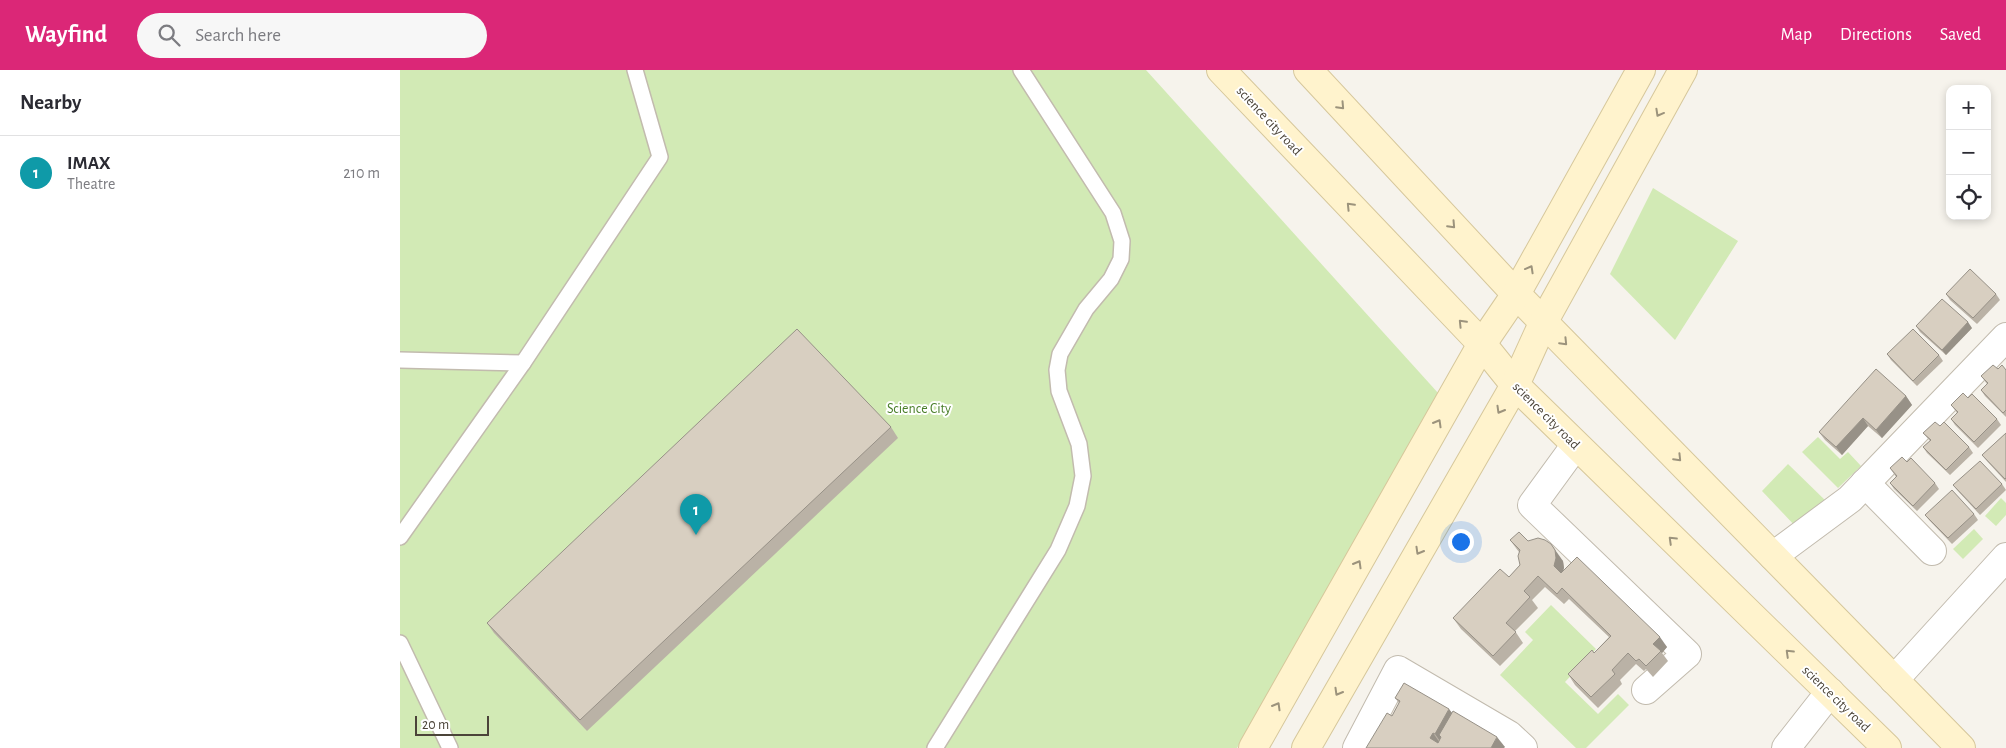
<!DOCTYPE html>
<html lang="en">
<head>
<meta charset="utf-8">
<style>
	:root { --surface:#fff; --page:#f7f7f7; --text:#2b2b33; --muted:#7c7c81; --line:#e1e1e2; --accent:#db2777 }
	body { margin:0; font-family:"Alegreya Sans",sans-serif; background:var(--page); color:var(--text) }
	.controls { position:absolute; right:15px; top:15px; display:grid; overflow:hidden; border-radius:10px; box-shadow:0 2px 8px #0003 }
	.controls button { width:45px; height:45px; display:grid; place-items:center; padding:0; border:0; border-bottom:1px solid var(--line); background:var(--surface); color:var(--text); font:25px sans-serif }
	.scale { position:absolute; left:15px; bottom:12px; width:74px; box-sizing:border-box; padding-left:5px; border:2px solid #4b4439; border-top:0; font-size:14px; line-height:18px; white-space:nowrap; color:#4b4439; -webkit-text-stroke:4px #fff; paint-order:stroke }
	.you { position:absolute; left:1060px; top:471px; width:18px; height:18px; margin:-12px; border:4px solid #fff; border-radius:50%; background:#1a73e8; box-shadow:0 0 0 8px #1a73e833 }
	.badge { display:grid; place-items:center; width:32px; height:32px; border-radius:50%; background:var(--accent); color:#fff; font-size:16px; font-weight:700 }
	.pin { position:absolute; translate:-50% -41px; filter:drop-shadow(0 1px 2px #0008) }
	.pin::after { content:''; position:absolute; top:26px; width:18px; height:15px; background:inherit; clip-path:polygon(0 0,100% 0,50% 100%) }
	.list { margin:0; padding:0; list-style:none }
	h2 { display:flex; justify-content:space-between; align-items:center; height:65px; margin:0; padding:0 20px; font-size:21px }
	h2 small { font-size:16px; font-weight:400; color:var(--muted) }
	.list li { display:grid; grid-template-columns:32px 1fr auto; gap:15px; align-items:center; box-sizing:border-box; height:75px; padding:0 20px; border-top:1px solid var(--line) }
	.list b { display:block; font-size:19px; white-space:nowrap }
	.list p { margin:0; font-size:16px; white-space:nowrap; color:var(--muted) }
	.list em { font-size:16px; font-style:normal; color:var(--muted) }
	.icon { flex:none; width:28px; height:28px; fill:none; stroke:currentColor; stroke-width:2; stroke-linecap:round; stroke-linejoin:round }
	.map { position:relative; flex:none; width:1606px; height:678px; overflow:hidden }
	header { display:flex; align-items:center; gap:30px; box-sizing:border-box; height:70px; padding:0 25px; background:var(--accent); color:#fff }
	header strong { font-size:24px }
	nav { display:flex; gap:28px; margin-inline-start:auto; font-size:18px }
	.search { width:350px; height:45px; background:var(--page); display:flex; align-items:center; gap:12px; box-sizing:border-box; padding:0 18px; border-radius:28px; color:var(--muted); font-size:19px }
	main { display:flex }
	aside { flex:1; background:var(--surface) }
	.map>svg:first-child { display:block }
	.green { fill:#d2eab5 }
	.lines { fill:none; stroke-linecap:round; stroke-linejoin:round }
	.lane-casing { stroke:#c2bbae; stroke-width:18 }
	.street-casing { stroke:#c2bbae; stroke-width:30 }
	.secondary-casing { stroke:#d6c79b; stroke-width:30 }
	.lane { stroke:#fff; stroke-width:15 }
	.street { stroke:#fff; stroke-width:28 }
	.secondary { stroke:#fff3cd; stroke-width:28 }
	.wall { fill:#bab2a6 }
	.shaded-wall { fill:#979187 }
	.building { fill:#d8cfc1; stroke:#979187 }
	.oneway { stroke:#9c937c }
	.labels { text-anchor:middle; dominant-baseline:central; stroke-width:4; stroke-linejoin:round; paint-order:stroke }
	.street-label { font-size:14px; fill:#4b4439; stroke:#fff }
	.park-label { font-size:14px; fill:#4a7f2a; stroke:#fff }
</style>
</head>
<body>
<header>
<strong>Wayfind</strong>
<div class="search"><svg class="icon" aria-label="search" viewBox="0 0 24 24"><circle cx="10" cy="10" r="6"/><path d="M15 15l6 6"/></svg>Search here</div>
<nav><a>Map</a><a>Directions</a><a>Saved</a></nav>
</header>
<main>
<aside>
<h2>Nearby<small></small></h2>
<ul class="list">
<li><span class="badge" style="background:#0f9aa8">1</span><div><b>IMAX</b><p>Theatre</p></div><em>210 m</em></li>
</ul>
</aside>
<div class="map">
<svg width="1606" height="678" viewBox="0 0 1606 678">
	<rect width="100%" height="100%" fill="#f6f3ec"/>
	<!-- green -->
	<g class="green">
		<path d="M0,0H746L1039,324L837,678H0Z"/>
		<path d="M1253,118L1338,171L1275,270L1210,204Z"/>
		<path d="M1418,367L1440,389L1448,382L1461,396L1438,418L1402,382Z"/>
		<path d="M1388,394L1429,434L1398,459L1362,421Z"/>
		<path d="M1601,428L1606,433V445L1596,456L1585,446Z"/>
		<path d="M1574,459L1583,469L1563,489L1553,479Z"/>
		<path d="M1151,535L1196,579L1165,612L1198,644L1218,624L1229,635L1186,678H1176L1100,605L1133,570L1125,562Z"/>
	</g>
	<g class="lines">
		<defs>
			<g id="lane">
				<path d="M0,290L123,293L260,87L235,0"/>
				<path d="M0,467L123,293"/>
				<path d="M0,573L50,678"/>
				<path d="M535,678L658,480L677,436L683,406L679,374L659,321L657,300L660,284L686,239L711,209L721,189L722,171L713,143L621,0"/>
			</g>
			<g id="street">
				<path d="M1175,376L1132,435L1287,584L1246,620"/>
				<path d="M1465,413L1532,481"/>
				<path d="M1373,486L1450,429L1606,267"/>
				<path d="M1494,610L1606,487"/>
				<path d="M957,678L998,600L1109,665L1123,678"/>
				<path d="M1386,678L1430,622"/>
			</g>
			<g id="secondary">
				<path d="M821,0L1082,274L1115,315L1487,678"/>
				<path d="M908,0L1116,224L1561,678"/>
				<path d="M853,678L1082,274L1116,224L1241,0"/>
				<path d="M906,678L1115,315L1144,251L1283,0"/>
			</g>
		</defs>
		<!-- lane casing -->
		<use href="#lane" class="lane-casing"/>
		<!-- street casing -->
		<use href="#street" class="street-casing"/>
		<!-- secondary casing -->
		<use href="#secondary" class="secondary-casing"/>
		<!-- lane -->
		<use href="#lane" class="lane"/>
		<!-- street -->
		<use href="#street" class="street"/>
		<!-- secondary -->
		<use href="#secondary" class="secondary"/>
	</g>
	<!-- wall -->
	<g class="wall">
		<path d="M1546,224H1596L1600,230L1577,254L1550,230Z"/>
		<path d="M1516,256L1572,258L1546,285L1520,262Z"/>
		<path d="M1487,284L1539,285L1543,291L1517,316L1491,290Z"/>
		<path d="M1598,299L1606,300V347L1585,326L1581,320L1587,314L1581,306Z"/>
		<path d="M1506,326L1512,335L1482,368L1468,356L1442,385L1425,370L1419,362Z"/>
		<path d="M1568,328L1597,349L1601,355L1578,378L1555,355L1551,349L1557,343L1551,335Z"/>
		<path d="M1540,356L1569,377L1573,383L1550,405L1527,383L1523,377L1530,371L1523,363Z"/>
		<path d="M491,357L498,368L187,661L94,563L87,553Z"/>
		<path d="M1606,363V412L1587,391L1582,385Z"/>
		<path d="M1507,392L1535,413L1539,419L1517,441L1494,419L1490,413L1496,407L1490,398Z"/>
		<path d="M1602,414L1606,420L1580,445L1558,421L1553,415Z"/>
		<path d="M1574,444L1578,450L1552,474L1529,450L1525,445Z"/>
		<path d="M1110,470L1128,471L1163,491L1164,498L1163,501L1267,577L1262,583L1268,591L1253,607L1246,599L1244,601L1236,594L1220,610L1222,614L1198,638L1175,615L1168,604L1194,583L1209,567L1169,529L1164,534L1145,517L1132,530L1138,538L1115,561L1123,573L1100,596L1061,559L1053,548L1109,507L1120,495L1119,482Z"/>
		<path d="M995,628L1052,643L1105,677L966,678L992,646L999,633Z"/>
	</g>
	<!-- shaded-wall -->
	<g class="shaded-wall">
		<path d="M1568,252L1572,258L1546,285L1542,280Z"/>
		<path d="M1506,326L1512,335L1482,368L1476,360Z"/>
		<path d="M1463,348L1468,356L1442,385L1436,377Z"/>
		<path d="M1151,474L1163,491L1164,498L1161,507L1154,496Z"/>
		<path d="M1260,567L1267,577L1262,583L1253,574Z"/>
		<path d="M1049,639L1057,649L1041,667L1039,665L1044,672L1042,674L1035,664Z"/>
		<path d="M1033,663L1040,673L1037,678L1030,668Z"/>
		<path d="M1097,667L1105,677L1104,678H1091Z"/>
	</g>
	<!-- building -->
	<g class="building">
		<path d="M1570,199L1596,224L1573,248L1546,224Z"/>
		<path d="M1542,229L1568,252L1542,280L1516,256Z"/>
		<path d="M397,259L491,357L180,650L87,553Z"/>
		<path d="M1513,259L1539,285L1513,311L1487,284Z"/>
		<path d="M1593,295L1598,299L1602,295L1606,300V340L1603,343L1581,320L1588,313L1581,306Z"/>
		<path d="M1476,299L1506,326L1476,360L1463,348L1436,377L1419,362Z"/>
		<path d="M1563,323L1568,328L1572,324L1597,349L1574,372L1551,349L1558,342L1551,335Z"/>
		<path d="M1535,352L1540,356L1544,352L1569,377L1546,400L1523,377L1531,370L1523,363Z"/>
		<path d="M1606,363V408L1605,409L1582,385Z"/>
		<path d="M1502,387L1507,392L1511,388L1535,413L1513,436L1490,413L1497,406L1490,398Z"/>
		<path d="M1580,391L1602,414L1576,439L1553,415Z"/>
		<path d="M1552,420L1574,444L1548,468L1525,445Z"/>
		<path d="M1119,462L1128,471L1138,468L1145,470L1151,474L1155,480L1156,488L1154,496L1161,503L1177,487L1260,567L1253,574L1261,581L1246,596L1239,589L1236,591L1228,583L1212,600L1215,604L1191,627L1168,604L1192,580L1194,583L1211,566L1162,518L1157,524L1138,506L1124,521L1130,527L1106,553L1116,562L1093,586L1053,548L1100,499L1109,507L1120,495L1118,486L1120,480L1110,470Z"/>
		<path d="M1004,613L1049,639L1035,664L1033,663L1030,668L1038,673L1041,667L1039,665L1053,641L1097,667L1091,678H966L987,643L992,646L1000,631L995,628Z"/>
	</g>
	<!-- one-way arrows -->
	<defs><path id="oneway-chevron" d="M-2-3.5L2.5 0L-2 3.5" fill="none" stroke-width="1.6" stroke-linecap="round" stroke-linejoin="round" transform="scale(1.25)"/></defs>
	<g class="oneway">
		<use href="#oneway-chevron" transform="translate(941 36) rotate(47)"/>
		<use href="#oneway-chevron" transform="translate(1259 43) rotate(119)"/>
		<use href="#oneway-chevron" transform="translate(950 136) rotate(-134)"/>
		<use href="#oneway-chevron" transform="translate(1052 155) rotate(47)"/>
		<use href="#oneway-chevron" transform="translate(1130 199) rotate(-61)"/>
		<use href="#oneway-chevron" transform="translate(1062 253) rotate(-134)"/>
		<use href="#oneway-chevron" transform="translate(1164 272) rotate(46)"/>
		<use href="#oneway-chevron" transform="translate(1100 340) rotate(120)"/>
		<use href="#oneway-chevron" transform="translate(1038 353) rotate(-60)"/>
		<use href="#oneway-chevron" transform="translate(1278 388) rotate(46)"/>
		<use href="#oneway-chevron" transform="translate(1272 470) rotate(-136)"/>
		<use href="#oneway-chevron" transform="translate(1019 481) rotate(120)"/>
		<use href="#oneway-chevron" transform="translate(958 494) rotate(-60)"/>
		<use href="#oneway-chevron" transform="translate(1389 583) rotate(-136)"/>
		<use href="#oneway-chevron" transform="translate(938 622) rotate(120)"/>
		<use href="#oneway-chevron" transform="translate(877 636) rotate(-60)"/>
	</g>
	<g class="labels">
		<!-- street labels -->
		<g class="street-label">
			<text transform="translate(869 51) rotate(47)">science city road</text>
			<text transform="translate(1146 346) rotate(45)">science city road</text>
			<text transform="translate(1436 629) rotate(44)">science city road</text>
		</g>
		<!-- park labels -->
		<g class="park-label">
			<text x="519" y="339">Science City</text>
		</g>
	</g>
</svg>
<div class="controls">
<button>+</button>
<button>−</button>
<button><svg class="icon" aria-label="locate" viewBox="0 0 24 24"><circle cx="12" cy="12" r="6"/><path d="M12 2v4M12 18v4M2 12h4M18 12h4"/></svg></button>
</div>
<div class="scale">20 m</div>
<div class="you"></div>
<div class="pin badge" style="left:296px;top:465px;background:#0f9aa8">1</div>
</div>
</main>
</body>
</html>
